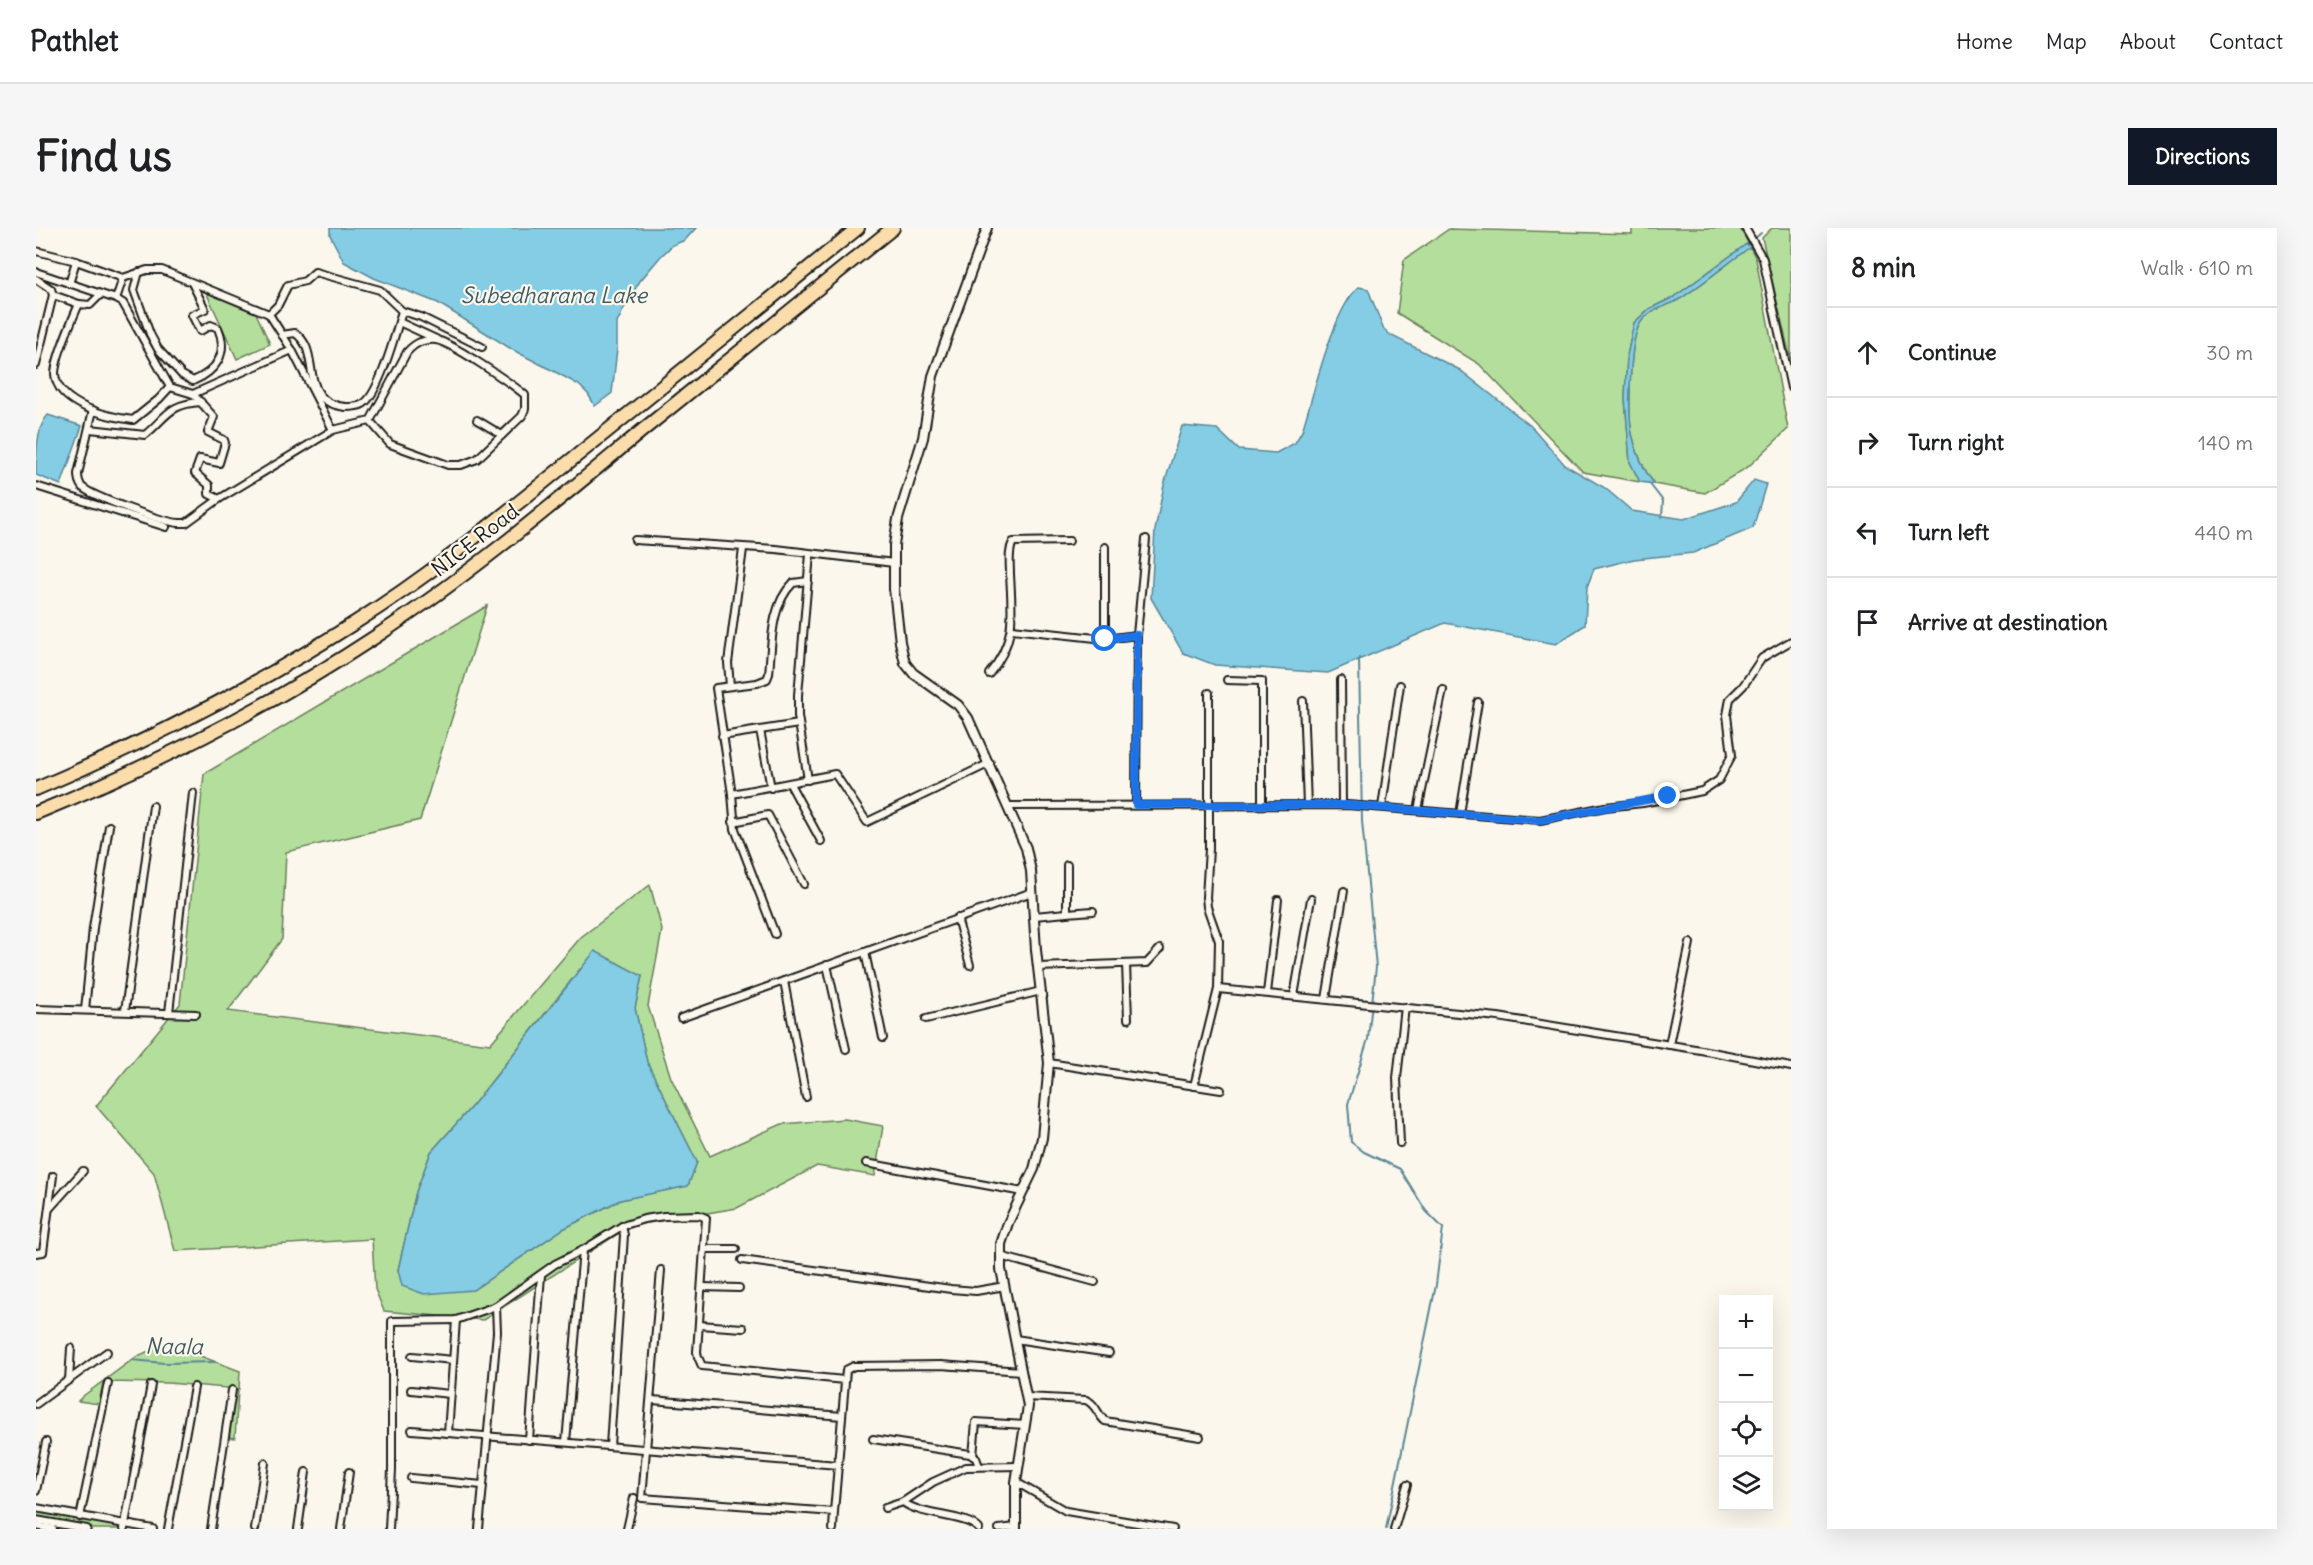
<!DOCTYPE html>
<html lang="en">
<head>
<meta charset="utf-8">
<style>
	:root { --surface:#fff; --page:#f6f6f6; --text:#202124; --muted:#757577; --line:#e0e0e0; --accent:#111827 }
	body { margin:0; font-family:Delius,sans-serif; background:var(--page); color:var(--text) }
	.controls { position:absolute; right:18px; bottom:18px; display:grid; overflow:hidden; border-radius:0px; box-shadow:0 6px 24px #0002 }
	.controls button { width:54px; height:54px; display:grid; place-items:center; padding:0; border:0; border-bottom:2px solid var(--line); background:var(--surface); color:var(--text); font:30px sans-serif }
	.stop { position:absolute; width:18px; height:18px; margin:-14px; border:4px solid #1a73e8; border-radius:50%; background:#fff }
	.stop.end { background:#1a73e8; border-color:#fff; box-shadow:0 2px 6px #0008 }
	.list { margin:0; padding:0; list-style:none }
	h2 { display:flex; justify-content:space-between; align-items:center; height:78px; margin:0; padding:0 24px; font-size:26px }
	h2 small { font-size:20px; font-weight:400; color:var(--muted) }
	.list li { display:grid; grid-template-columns:39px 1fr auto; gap:18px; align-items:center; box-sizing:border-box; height:90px; padding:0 24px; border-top:2px solid var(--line) }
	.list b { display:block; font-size:22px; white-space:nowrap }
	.list em { font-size:20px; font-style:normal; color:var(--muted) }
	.icon { flex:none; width:33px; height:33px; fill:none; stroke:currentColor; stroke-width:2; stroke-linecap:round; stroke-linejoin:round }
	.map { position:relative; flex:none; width:1755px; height:1301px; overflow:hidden; border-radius:0px }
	header { display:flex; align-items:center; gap:36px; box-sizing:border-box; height:84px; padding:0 30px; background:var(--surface); border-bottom:2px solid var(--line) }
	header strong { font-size:28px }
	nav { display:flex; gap:33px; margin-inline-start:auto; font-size:21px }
	.intro { display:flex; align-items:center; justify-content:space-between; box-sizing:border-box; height:144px; padding:0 36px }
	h1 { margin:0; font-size:42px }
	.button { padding:15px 27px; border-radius:0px; background:var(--accent); color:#fff; font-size:21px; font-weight:700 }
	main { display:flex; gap:36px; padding:0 36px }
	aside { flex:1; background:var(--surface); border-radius:0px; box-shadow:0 6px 24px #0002 }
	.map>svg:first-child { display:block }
	.green { fill:#b4de9b; stroke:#687d5c; stroke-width:1.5; fill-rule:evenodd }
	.water { fill:#84cde5; stroke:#5a8695; stroke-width:1.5 }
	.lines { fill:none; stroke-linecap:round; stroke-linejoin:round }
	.stream { stroke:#5a8695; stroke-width:2 }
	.minor-casing { stroke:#1c1c1c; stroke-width:10 }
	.tertiary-casing { stroke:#1c1c1c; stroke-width:12 }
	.motorway-casing { stroke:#1c1c1c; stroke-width:16 }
	.minor { stroke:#fbf7ec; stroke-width:6 }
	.tertiary { stroke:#fbf7ec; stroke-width:8 }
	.motorway { stroke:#faddab; stroke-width:12 }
	.route { stroke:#1a73e8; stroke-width:8 }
	.labels { text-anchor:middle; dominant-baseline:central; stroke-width:4.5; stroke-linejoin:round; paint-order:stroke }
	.street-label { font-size:21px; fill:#1c1c1c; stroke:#fbf7ec }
	.water-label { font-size:22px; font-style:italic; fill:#405a62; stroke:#fbf7ec }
</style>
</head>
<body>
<header>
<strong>Pathlet</strong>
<nav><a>Home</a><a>Map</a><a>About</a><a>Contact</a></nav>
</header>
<div class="intro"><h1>Find us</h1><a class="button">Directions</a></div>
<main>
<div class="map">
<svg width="1755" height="1301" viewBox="0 0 1755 1301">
	<rect width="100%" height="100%" fill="#fbf7ec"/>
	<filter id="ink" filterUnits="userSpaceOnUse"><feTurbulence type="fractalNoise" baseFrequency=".0167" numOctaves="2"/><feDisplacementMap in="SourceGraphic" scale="12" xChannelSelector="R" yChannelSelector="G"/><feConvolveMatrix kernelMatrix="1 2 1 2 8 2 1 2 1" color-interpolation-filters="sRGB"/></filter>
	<g filter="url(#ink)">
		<!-- green -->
		<g class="green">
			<path d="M1596,0H1704L1712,15L1638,69L1613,81L1598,95L1591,128L1589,170L1594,234L1604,254L1547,244L1443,136L1361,85L1368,32L1413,1L1596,6Z"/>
			<path d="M1736,0H1755V133L1726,10Z"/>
			<path d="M1714,19L1720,31L1752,201L1712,239L1669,265L1618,256C1608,242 1600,224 1596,206C1592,186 1593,109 1605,94C1614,81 1632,78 1644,71C1668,55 1691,36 1714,19Z"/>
			<path d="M170,64L218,81L234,116L201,131Z"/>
			<path d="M451,378L384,592L250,624L246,711L192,783L454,816L545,709L614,657L626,702L612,778L635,850L674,928L746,896L809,891L847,898L839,948L781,938L701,980L594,998L447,1092L348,1083L339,1061L336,1011L139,1023L118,945L60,878L144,776L168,546ZM544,741L606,748L599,780L611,834L661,934L652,957L584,972L527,1001L437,1062L367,1058L362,1042L380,964L395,924L437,877Z"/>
			<path d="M117,1121L159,1126L204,1143L203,1161L132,1155L67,1154L63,1176L42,1173L47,1168L100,1129Z"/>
			<path d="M196,1162H202L199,1210L191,1209Z"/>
			<path d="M0,1283L44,1291L89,1297L88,1301H58L0,1289Z"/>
		</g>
		<!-- water -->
		<g class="water">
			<path d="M294,0H660L649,12L637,17L625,28L604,53L591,74L581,95V121L576,165L559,178L552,166L543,157L525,147L477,122L402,75L338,50L308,34L294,7Z"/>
			<path d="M1712,15L1714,19C1691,36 1668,55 1644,71C1632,78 1614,81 1605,94C1593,109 1592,186 1596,206C1600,224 1608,242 1618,256L1604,254L1594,234L1589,170L1591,128L1598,95L1613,81L1638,69Z"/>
			<path d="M1323,59L1332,61L1347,100L1354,107L1424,142L1496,199L1529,237L1569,260L1596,283L1648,291L1700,274L1718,252L1730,256L1717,300L1657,325L1598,331L1558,341L1551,359L1549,397L1520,416L1409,395L1292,445L1179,437L1147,425L1115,370L1119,302L1128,257L1146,198L1181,201L1203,222L1240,225L1259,215L1266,203C1277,169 1297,80 1323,59Z"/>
			<path d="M12,187L46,198L25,257L0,247C0,229 0,199 12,187Z"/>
			<path d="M559,723L606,748L599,780L611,834L661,934L652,958L584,972L527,1001L437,1062L388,1066L366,1058L362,1042L380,964L395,924L437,877Z"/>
		</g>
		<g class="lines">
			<!-- stream -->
			<g class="stream">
				<path d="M1711,17L1725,5"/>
				<path d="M1613,255L1627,273L1626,289"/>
				<path d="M1323,430L1326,593L1340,739L1332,811L1312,876L1315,914L1328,924L1364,941L1390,983L1407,1000L1400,1057L1350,1301"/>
				<path d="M95,1132L129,1135L180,1134"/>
			</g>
			<defs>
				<g id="minor">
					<path d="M1709,0L1727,31L1755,160"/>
					<path d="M0,23L40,33L87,50L111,42H126L233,86L256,122L297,202"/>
					<path d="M0,44L80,71L87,75L134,159L157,166L178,189L172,204L188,212L189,215L183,235L164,231L159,245L173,257V266L183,271"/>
					<path d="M103,44L98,62L114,106L122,121L146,147L157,153C180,143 193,126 182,100L175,97L164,103L156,87L169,81L156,55"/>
					<path d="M0,51L15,61L17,67"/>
					<path d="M33,56L40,33"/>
					<path d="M65,66L54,77L43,76C36,92 19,130 19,146C21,177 73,189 97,192L123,171L134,159"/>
					<path d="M80,71L87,50"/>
					<path d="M233,86L242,77L252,57L269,53L279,44L344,62L366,83L385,89L446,119"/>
					<path d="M363,94L400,111"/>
					<path d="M246,107L259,105C280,119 270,148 284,167C290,175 300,178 309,179C315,179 322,179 327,176C343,167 361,101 366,83"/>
					<path d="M0,137L17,67L43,76"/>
					<path d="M157,166L256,122"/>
					<path d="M57,182L42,246C42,251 43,255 46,259C57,269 127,294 143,295H150L183,271L297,202L334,193L371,124C379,115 387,111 400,112C415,114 476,156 489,167V181L486,188L441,231L425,237H412L354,216L334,193"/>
					<path d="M441,192L466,207"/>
					<path d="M54,201L109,207C131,189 132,176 165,174"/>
					<path d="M0,258L130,299"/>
					<path d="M599,312L740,321L858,335"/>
					<path d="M1069,319V411L1101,407L1110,311"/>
					<path d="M772,353L757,355C734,378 736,415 733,446L731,451L721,455L680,460L696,566L799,546L831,594L954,535"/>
					<path d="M976,401L1069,411"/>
					<path d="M953,446C981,413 976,386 974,346C974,335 972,323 977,314L1033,313"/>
					<path d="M1191,452L1226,453V577"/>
					<path d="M1305,452L1306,577"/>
					<path d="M694,458L692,435L707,321"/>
					<path d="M1267,473L1271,577"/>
					<path d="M724,502L763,496"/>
					<path d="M686,508L724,502L735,560"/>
					<path d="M772,552L762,488V467L774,326"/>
					<path d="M754,556L785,613"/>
					<path d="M696,566L699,601L739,706"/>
					<path d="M1100,577L1101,407"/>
					<path d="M972,578L1311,577L1504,592L1569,579L1607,575L1666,563L1683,552L1696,527L1691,487L1694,471L1707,458L1726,430L1755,413"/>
					<path d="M1346,579L1364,457"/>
					<path d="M1382,582L1407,462"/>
					<path d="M1424,586L1442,474"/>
					<path d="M697,594L732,587L768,656"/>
					<path d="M1031,685L1057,683"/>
					<path d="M998,688L1031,685V637"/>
					<path d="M921,690L934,737"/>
					<path d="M829,724L847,810"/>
					<path d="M1090,736L1092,791"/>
					<path d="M791,737L810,821"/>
					<path d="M1002,739L1111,735L1124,721"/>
					<path d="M748,753L770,869"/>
					<path d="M1182,761L1462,789L1665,822L1755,839"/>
					<path d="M1231,765L1242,672"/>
					<path d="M1258,768L1275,671"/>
					<path d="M1290,771L1308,663"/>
					<path d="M0,781L160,786"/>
					<path d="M49,782L57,700L73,598"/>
					<path d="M89,783L117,578"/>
					<path d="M133,785L157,565"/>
					<path d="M645,790L996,664"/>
					<path d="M890,791L1005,763"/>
					<path d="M1633,817L1654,715"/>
					<path d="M1013,835L1185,862"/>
					<path d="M1158,858L1182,761L1183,713L1171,679L1170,669L1173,621V465"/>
					<path d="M1364,915L1361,850L1369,779"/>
					<path d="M830,935L987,964"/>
					<path d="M13,981L47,943"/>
					<path d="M669,1021H700"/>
					<path d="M0,1025L7,1024L17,948"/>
					<path d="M964,1028L1059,1054"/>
					<path d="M706,1032L915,1061L940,1063L969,1058"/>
					<path d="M625,1042L606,1270L798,1284L810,1142L818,1138L905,1137L985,1143"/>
					<path d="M666,1059L703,1060"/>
					<path d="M420,1092L412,1205L802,1237"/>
					<path d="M663,1097L707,1100"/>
					<path d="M979,1111L1073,1125"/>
					<path d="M376,1128L417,1132"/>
					<path d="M33,1152L35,1120"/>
					<path d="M375,1162L414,1166"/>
					<path d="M990,1169L1050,1172C1060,1176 1061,1186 1069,1193L1164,1209"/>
					<path d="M616,1172L806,1188"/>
					<path d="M0,1176L71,1124"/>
					<path d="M376,1202L412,1205"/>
					<path d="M837,1211L934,1226L940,1230L943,1238"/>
					<path d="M493,1212L505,1047"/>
					<path d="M530,1214L547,1022"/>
					<path d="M574,1218L588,1007L586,998"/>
					<path d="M937,1228L940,1194L989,1197"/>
					<path d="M375,1250L446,1257"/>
					<path d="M980,1254L1030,1283L1137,1301"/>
					<path d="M0,1263L10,1214"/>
					<path d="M867,1274C886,1289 930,1286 943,1301"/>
					<path d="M0,1280L117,1301"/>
					<path d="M849,1280L867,1274L897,1254L930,1239L983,1238"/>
					<path d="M44,1289L72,1155"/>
					<path d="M0,1292L51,1301"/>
					<path d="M0,1298L17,1301"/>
					<path d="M88,1301L115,1157"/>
					<path d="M132,1301L158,1159"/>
					<path d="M175,1301L196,1162"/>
					<path d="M219,1301L229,1235"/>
					<path d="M262,1301L270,1244"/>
					<path d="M305,1301L313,1244"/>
					<path d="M353,1301L356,1242V1093L420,1092L460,1078L519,1036L547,1022L586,998L608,991L628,988L663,987L670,990L661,1124L662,1129L666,1138L808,1152"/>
					<path d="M443,1301L461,1104L460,1078"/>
					<path d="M591,1301L598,1270"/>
					<path d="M797,1301L798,1284"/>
					<path d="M963,1301L980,1299"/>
					<path d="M1358,1301L1371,1257"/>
				</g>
				<path id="tertiary" d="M951,0L897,148L887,210L862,291L858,317V361L864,414L869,435L877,445L922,477L932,490L990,620L995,643L1000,722L1013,835L1006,910L998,941L972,995L965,1016V1041L992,1178L980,1254V1301"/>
				<g id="motorway">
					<path d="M0,561C111,514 218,459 320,394C401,343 474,281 549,221C640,147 731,74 822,0"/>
					<path d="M0,585C118,537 233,479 339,409C434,347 521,273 608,201C691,133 774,67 857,0"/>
				</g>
			</defs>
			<!-- minor casing -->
			<use href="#minor" class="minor-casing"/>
			<!-- tertiary casing -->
			<use href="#tertiary" class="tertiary-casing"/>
			<!-- motorway casing -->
			<use href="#motorway" class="motorway-casing"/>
			<!-- minor -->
			<use href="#minor" class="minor"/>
			<!-- tertiary -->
			<use href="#tertiary" class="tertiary"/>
			<!-- motorway -->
			<use href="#motorway" class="motorway"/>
		</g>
	</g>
	<g class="lines" filter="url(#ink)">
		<!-- route -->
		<path class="route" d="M1069,411L1101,407L1100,577H1311L1504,592L1632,568"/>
	</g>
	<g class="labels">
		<!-- street labels -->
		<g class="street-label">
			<text transform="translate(439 312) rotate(-38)">NICE Road</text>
		</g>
		<!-- water labels -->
		<g class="water-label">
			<text x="518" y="67">Subedharana Lake</text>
			<text transform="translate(138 1118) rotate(1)">Naala</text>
		</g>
	</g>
</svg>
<div class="controls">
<button>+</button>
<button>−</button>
<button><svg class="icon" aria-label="locate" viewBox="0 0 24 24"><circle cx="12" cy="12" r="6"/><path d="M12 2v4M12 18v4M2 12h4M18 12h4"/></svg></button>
<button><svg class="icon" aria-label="layers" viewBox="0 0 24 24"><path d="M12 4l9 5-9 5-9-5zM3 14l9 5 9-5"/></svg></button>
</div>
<div class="stop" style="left:1069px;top:411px"></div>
<div class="stop end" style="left:1632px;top:568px"></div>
</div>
<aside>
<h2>8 min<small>Walk · 610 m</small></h2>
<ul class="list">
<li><svg class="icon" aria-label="ahead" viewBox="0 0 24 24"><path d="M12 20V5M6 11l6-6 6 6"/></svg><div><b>Continue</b></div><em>30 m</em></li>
<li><svg class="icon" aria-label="right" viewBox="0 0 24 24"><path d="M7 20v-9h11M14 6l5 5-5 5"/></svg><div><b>Turn right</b></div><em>140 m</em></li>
<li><svg class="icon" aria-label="left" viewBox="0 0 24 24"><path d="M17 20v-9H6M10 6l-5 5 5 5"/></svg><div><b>Turn left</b></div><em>440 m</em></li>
<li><svg class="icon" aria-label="arrive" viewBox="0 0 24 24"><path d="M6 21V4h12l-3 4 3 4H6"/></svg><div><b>Arrive at destination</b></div></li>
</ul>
</aside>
</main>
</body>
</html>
